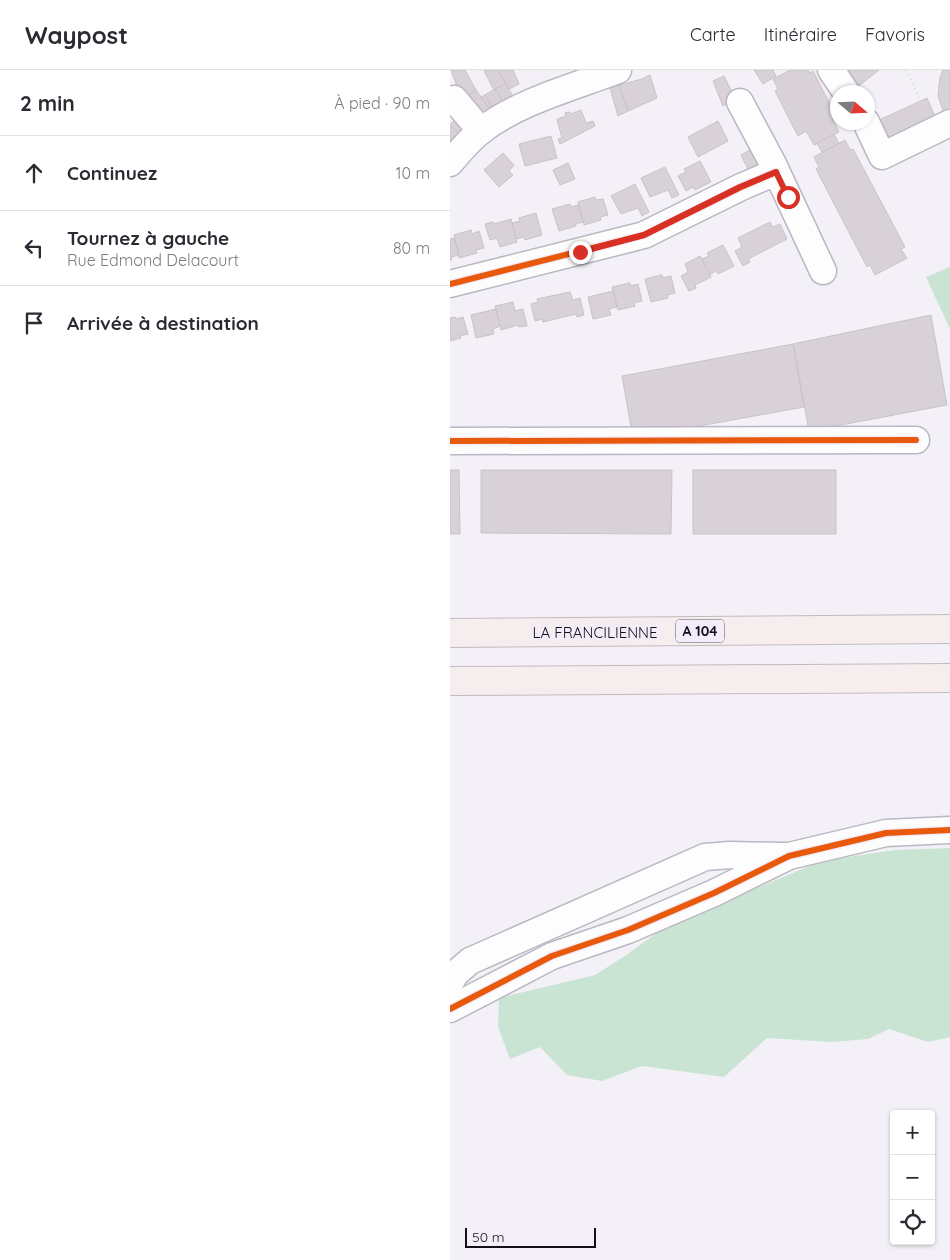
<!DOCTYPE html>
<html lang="fr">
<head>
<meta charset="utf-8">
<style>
	:root { --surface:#fff; --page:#f7f7f7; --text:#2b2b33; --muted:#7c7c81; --line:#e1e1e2 }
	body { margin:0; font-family:Quicksand,sans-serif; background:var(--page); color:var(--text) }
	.controls { position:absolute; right:15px; bottom:15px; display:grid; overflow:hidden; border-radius:5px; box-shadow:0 1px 4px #0004 }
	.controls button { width:45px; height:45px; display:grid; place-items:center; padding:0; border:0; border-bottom:1px solid var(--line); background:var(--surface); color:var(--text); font:25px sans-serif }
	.compass { position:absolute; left:380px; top:15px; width:45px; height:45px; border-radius:50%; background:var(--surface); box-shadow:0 1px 4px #0004; rotate:109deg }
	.scale { position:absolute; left:15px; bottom:12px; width:131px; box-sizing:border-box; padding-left:5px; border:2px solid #140f1a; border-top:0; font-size:14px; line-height:18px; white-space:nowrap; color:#140f1a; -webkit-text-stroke:4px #f3edfa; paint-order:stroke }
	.stop { position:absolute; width:15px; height:15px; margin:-11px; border:4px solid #d93025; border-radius:50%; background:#fff }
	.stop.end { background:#d93025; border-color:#fff; box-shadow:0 1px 5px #0008 }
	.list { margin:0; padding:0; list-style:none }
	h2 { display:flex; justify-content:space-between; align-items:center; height:65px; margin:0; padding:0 20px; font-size:21px }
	h2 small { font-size:16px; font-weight:400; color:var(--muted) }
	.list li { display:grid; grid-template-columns:32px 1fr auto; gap:15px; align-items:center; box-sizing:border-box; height:75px; padding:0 20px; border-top:1px solid var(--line) }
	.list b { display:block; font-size:19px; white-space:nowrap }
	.list p { margin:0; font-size:16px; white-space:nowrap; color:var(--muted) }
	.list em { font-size:16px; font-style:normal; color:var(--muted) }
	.icon { flex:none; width:28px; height:28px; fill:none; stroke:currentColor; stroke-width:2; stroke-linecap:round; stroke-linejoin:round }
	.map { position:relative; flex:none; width:500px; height:1190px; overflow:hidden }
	header { display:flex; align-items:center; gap:30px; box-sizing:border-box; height:70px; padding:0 25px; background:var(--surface); border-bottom:1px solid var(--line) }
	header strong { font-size:24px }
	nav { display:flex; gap:28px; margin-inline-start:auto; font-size:18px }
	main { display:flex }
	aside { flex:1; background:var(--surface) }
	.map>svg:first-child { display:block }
	.green { fill:#cae4d3 }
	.building { fill:#d8d1d8; stroke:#cac2c9 }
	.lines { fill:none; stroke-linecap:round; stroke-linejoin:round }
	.minor-casing { stroke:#bbb7c1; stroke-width:29 }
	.highway-casing { stroke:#c4babe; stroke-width:30 }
	.path { stroke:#dddcde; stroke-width:3; stroke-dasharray:1 4; stroke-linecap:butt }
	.minor { stroke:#fdfdfe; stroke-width:26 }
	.highway { stroke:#f6edee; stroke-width:28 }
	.cycleway-casing { stroke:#f3edfa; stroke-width:9 }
	.cycleway { stroke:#e8590c; stroke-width:6 }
	.route { stroke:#d93025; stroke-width:6 }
	.labels { text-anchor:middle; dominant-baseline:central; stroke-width:4.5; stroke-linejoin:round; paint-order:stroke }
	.shield { fill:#f3edfa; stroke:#57525d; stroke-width:1 }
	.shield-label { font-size:14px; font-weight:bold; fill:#140f1a }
	.street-label { font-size:15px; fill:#140f1a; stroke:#f3edfa }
</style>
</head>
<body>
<header>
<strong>Waypost</strong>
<nav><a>Carte</a><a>Itinéraire</a><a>Favoris</a></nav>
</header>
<main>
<aside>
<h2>2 min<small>À pied · 90 m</small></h2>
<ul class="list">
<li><svg class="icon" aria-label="ahead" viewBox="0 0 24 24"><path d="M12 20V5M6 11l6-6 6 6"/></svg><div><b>Continuez</b></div><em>10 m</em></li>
<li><svg class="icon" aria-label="left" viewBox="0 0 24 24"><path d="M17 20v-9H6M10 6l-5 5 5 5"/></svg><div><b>Tournez à gauche</b><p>Rue Edmond Delacourt</p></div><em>80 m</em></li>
<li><svg class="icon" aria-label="arrive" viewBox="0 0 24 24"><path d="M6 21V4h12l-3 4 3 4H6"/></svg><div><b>Arrivée à destination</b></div></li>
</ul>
</aside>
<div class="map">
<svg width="500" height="1190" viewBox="0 0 500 1190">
	<rect width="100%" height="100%" fill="#f3f0f7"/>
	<!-- green -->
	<g class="green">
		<path d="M500,197V259L476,207Z"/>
		<path d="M500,778V967L478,972L439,959L418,969L382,972L317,968L274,1007L192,996L152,1011L117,1005L90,977L60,989L48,957L49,928L145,905L178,884L213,858L371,791L445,780Z"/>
	</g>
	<!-- building -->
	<g class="building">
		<path d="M1,0H15L26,20L14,28L8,19Z"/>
		<path d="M35,0H48L56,14L44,20L34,1Z"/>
		<path d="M48,0H63L69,14L59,19Z"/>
		<path d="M304,0H323L326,6L313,14Z"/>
		<path d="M340,0H358L360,3L363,1L386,46L382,48L389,62L364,75L356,61L348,66L325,21L328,19L323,9Z"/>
		<path d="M390,0H429L405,19Z"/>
		<path d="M493,0H500V44L495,46L488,26L490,7Z"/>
		<path d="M200,5L207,28L178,41L169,15L192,9Z"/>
		<path d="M274,6L285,28L284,30L273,36L263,11Z"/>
		<path d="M56,14L66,32L56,36L45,19Z"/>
		<path d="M169,15L178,41L168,46L160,18Z"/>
		<path d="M45,19L56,36L45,41L35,25Z"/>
		<path d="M26,20L42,42L31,52L14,28Z"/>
		<path d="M35,25L45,41L42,42L31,27Z"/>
		<path d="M477,28L486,49L436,72L427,51Z"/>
		<path d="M131,40L136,53L143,51L145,56L110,74L108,69L112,68L107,49L116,46L115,43L120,42L121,44Z"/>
		<path d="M10,44L14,68L0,55Z"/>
		<path d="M268,51L278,71L248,87L238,67Z"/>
		<path d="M0,55L14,68L5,77L0,72Z"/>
		<path d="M384,64L389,74L372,82L367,73Z"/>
		<path d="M101,66L107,88L75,96L69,74Z"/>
		<path d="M395,70L400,80L403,79L455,177L451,179L457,188L425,205L420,195L417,197L366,99L369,97L364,87Z"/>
		<path d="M307,76L315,92L299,101L291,85Z"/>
		<path d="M53,83L64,95L59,101L63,105L49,117L34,100Z"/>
		<path d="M250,91L261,112L245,120L243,117L236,121L228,106L236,102L234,99Z"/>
		<path d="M118,93L125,109L110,115L103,100Z"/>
		<path d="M215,97L229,125L222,128L218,120L200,127L191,108Z"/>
		<path d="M185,114L199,142L192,146L188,138L171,144L161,126Z"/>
		<path d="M145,127L146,130L153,129L158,145L150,147L151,150L134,155L128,132Z"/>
		<path d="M120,134L121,137L128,135L133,152L125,154L126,156L109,161L102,139Z"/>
		<path d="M86,143L92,165L75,170L74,167L66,169L62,153L70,151L69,148Z"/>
		<path d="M61,149L67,172L50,177L47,168L40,170L35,154L43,152L44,154Z"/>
		<path d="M320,152L323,157L330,154L337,169L298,189L300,192L293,196L285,181L292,177L288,168Z"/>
		<path d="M21,160L22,164L29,161L34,178L26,180L27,183L9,188L4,165Z"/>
		<path d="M4,168L9,185L1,187L2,190H0V169Z"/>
		<path d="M273,175L284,196L268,204L266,201L259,205L252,189L259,186L257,183Z"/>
		<path d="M250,186L261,207L245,215L246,218L239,221L231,206L238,202L235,194Z"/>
		<path d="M212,205L213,208L221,206L225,223L217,225L218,228L201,232L195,209Z"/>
		<path d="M180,213L181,216L188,214L192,231L184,233L185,236L168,240L162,217Z"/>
		<path d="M163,221L167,237L159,239L161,245L143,249L138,227Z"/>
		<path d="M120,222L123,230L130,228L134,245L127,247L126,244L93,252L92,249L85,251L81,234L88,232L87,229Z"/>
		<path d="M63,232L65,241L73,239L77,256L69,257L68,255L51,260L45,236Z"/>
		<path d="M46,239L50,256L43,259L44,264L26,268L21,245Z"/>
		<path d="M481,245L497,335L359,361L343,274Z"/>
		<path d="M5,247L6,249L13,247L18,264L10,266L11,268L0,271V248Z"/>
		<path d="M343,274L354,337L183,368L172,306Z"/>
		<path d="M0,400H9L10,464H0Z"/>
		<path d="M31,400H222L221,464L31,463Z"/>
		<rect x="243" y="400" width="143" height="64"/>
	</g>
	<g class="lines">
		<defs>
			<g id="minor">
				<path d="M381,0L396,22"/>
				<path d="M0,32L4,29L31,61"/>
				<path d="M290,32L322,92L373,201"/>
				<path d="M416,52L432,86L500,53"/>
				<path d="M0,93C10,81 20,69 32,60C70,31 124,17 168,0"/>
				<path d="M0,214L194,165L291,117L326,102"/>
				<path d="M0,371L466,370"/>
				<path d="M0,913L5,904L20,891L255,787L280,785L334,786"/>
				<path d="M0,939L102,886L178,860L264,823L339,786L436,763L500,760"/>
			</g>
			<g id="highway">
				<path d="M0,563L500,559"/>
				<path d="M0,611L500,608"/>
			</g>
		</defs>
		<!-- minor casing -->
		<use href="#minor" class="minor-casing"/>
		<!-- highway casing -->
		<use href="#highway" class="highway-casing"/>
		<!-- path -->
		<path class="path" d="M456,0L469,28"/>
		<!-- minor -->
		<use href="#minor" class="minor"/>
		<!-- highway -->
		<use href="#highway" class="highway"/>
		<defs>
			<g id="cycleway">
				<path d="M0,214L194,165L291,117L326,102"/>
				<path d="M0,371L466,370"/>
				<path d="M0,939L102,886L178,860L264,823L339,786L436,763L500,760"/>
			</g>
		</defs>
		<!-- cycleway casing -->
		<use href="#cycleway" class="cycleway-casing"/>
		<!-- cycleway -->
		<use href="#cycleway" class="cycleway"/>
	</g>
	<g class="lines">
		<!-- route -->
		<path class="route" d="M130,182L194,165L290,117L326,102L338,127"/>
	</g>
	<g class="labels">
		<!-- shield labels -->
		<rect class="shield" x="226" y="549.5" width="48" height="23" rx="4"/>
		<g class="shield-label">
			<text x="250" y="561">A 104</text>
		</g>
		<!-- street labels -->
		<g class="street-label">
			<text x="145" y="562">LA FRANCILIENNE</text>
		</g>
	</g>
</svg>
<div class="controls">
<button>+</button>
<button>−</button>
<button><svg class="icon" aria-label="locate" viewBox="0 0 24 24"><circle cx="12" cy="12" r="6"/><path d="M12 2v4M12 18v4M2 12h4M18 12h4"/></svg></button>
</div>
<svg class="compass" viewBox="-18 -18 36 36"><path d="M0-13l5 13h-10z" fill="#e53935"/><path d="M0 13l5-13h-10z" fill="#7c7c81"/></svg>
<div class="scale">50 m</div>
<div class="stop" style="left:338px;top:127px"></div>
<div class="stop end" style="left:130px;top:182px"></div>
</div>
</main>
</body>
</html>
